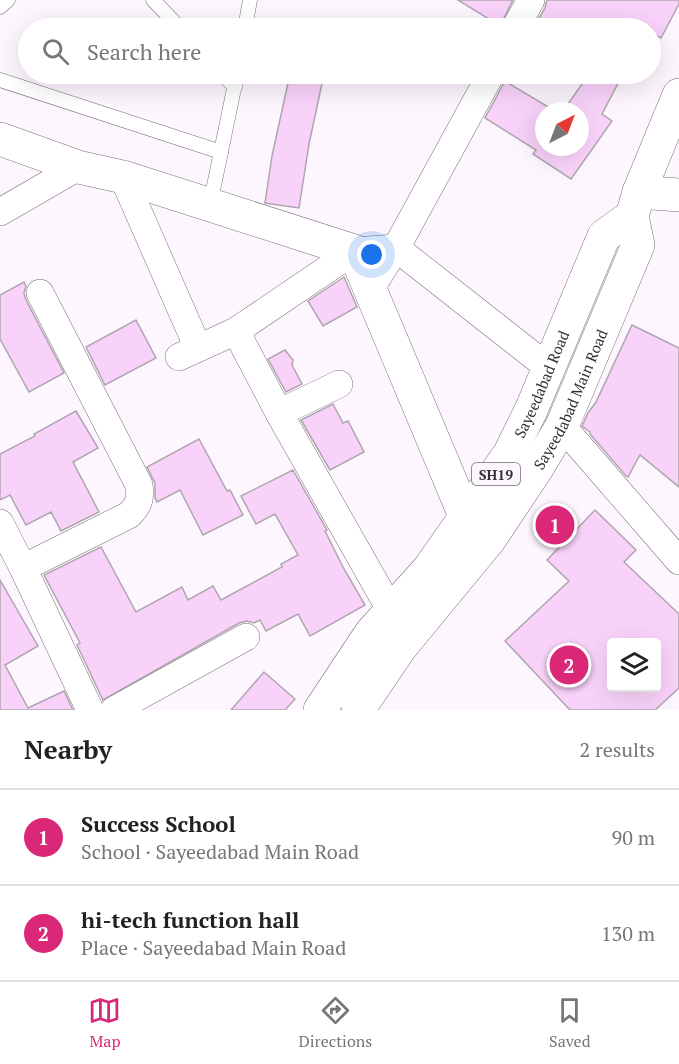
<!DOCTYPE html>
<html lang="en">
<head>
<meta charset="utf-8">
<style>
	:root { --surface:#fff; --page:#f6f6f6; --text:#222; --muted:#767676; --line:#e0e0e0; --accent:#db2777 }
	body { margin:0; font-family:"PT Serif",serif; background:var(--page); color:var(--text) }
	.controls { position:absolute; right:18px; bottom:18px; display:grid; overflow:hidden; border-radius:6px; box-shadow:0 6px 24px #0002 }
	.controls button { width:54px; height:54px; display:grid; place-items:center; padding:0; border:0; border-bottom:2px solid var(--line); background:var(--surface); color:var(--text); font:30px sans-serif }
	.compass { position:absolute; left:535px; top:102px; width:54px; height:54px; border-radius:50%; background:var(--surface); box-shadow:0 6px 24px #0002; rotate:42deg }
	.you { position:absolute; left:372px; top:255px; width:21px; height:21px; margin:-15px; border:4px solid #fff; border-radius:50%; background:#1a73e8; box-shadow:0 0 0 9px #1a73e833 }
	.badge { display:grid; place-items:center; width:39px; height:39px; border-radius:50%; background:var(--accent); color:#fff; font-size:20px; font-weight:700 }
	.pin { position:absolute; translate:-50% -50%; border:3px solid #fff; box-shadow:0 2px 6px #0006 }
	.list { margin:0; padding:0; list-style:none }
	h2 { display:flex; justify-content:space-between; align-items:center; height:78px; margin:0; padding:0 24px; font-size:26px }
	h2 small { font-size:20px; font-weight:400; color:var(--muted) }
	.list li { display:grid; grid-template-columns:39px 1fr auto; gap:18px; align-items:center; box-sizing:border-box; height:96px; padding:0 24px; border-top:2px solid var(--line) }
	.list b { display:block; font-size:22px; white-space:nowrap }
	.list p { margin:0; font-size:20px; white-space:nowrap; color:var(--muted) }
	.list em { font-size:20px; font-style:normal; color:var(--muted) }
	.icon { flex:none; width:33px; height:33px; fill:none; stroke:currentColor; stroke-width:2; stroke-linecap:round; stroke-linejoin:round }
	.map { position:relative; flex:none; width:679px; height:710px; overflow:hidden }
	.search { position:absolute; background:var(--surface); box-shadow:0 6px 24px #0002; left:18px; right:18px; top:18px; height:66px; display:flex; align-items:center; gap:15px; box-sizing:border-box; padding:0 21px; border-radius:33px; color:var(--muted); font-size:22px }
	.sheet { height:270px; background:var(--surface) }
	nav { display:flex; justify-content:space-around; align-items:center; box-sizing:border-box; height:84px; border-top:2px solid var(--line); background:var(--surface); font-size:16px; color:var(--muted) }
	nav a { display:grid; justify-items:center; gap:3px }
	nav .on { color:var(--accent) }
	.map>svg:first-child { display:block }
	.building { fill:#f9d2fa; stroke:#aea6ae; stroke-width:1.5; fill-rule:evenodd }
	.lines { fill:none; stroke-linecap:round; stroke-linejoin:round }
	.service-casing { stroke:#797078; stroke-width:15 }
	.minor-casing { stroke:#797078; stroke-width:28 }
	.tertiary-casing { stroke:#797078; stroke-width:34 }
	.primary-casing { stroke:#797078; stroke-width:34 }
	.service { stroke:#fff; stroke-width:14 }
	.minor { stroke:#fff; stroke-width:27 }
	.tertiary { stroke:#fff; stroke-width:33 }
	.primary { stroke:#fff; stroke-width:33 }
	.labels { text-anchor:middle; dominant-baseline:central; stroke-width:6; stroke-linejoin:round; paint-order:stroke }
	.shield { fill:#fef6fe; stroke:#716b71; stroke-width:1.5 }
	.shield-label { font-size:14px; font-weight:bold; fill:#343034 }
	.street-label { font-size:15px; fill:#343034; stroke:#fef6fe }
</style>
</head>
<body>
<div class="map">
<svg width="679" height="710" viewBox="0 0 679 710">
	<rect width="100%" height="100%" fill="#fef6fe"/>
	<!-- building -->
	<g class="building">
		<path d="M458,0H513L500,26Z"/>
		<path d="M547,0H679V4L661,38L651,33V28H533L545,8Z"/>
		<path d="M290,74H324L309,144L299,208L265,203L272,156Z"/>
		<path d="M589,74H623L602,114L612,121L571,179L533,154L536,150L485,118L505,81L555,111H544V147H580V111H563Z"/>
		<path d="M344,277L357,307L323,326L308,301Z"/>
		<path d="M24,282L26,286L24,293L26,300L64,373L29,392L0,339V295Z"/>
		<path d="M136,320L156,358L105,385L86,347Z"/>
		<path d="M632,325L679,348V487L640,455L628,477L626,476L590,434V432L582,426L588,413L596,402Z"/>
		<path d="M285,350L293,360L292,365L302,384L286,392L268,359Z"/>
		<path d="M333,404L343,423L348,421L364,452L330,470L301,420Z"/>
		<path d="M76,411L98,448L73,462L99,512L61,531L51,512L26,525L10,495L0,500V454L35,436L34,434Z"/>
		<path d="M199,439L227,491L230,490L243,515L203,535L180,490L157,502L155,498V483L147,467Z"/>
		<path d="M293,470L327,530L325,531L344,569L365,605L310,636L298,614L266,631L260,620L254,623L247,621L239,623L103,700L77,645L80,643L44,575L101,547L136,612L182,587L188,600L213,586L221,600L282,567L281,564L298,555L275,514L256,524L241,496Z"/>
		<path d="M595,510L636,550L624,562L679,614V688L655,710H570L505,641L569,581L547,560ZM612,642H657V687H612Z"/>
		<path d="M0,580L38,646L5,665L28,708L64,691L73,710H0Z"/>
		<path d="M264,672L295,699L285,710H231Z"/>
	</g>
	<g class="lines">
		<defs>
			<g id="service">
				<path d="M153,0L180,28"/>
				<path d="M0,7L8,0"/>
				<path d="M245,28L250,0"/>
				<path d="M222,74L235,87"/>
				<path d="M0,80L221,152"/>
				<path d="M210,205L237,74"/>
			</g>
			<g id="minor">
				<path d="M515,28L531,0"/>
				<path d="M123,177L198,348"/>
				<path d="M0,212L78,167"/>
				<path d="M370,290L396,248L491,74"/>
				<path d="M236,331L279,413L391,611L405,623"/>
				<path d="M179,357L236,331L354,251L396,248L549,368"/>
				<path d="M279,413L339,384"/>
				<path d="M562,426L679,561"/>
				<path d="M0,523L23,568L90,710"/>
				<path d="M23,568L129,515C139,505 141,499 139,485L40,293"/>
				<path d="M114,710L246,637"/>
			</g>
			<g id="tertiary">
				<path d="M0,139L78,167L123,177L354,251L466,518"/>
				<path d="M639,192L679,195"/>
			</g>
			<g id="primary">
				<path id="s1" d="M320,710L371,633L429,569L510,453L532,408L604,236L632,216"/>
				<path id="s2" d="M358,710L400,648L489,540L537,468L562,426L638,245L632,216L639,192L679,95"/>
			</g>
		</defs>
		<!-- service casing -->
		<use href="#service" class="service-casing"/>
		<!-- minor casing -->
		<use href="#minor" class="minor-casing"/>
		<!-- tertiary casing -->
		<use href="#tertiary" class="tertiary-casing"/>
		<!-- primary casing -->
		<use href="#primary" class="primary-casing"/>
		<!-- service -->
		<use href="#service" class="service"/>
		<!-- minor -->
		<use href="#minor" class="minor"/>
		<!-- tertiary -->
		<use href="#tertiary" class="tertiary"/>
		<!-- primary -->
		<use href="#primary" class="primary"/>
	</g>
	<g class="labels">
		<!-- shield labels -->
		<rect class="shield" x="472" y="463" width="48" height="22" rx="4.5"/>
		<g class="shield-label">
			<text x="496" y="474">SH19</text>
		</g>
		<!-- street labels -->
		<g class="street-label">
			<text stroke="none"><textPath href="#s1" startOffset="396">Sayeedabad Road</textPath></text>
			<text stroke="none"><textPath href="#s2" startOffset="378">Sayeedabad Main Road</textPath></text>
		</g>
	</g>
</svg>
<div class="controls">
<button><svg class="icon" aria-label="layers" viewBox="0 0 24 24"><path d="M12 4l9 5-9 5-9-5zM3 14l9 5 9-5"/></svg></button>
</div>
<svg class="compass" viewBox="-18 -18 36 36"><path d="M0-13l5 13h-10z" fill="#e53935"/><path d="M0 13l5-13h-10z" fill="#767676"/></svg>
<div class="you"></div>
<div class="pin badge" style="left:555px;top:525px">1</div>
<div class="pin badge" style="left:569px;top:665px">2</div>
<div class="search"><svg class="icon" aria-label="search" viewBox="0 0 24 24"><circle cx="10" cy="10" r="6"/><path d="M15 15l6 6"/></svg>Search here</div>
</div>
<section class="sheet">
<h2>Nearby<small>2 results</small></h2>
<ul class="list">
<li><span class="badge">1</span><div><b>Success School</b><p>School · Sayeedabad Main Road</p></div><em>90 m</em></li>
<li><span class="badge">2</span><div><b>hi-tech function hall</b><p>Place · Sayeedabad Main Road</p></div><em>130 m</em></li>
</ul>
</section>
<nav>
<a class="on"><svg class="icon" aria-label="map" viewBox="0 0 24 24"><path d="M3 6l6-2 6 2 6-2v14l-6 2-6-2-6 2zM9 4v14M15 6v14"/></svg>Map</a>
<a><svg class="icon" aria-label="directions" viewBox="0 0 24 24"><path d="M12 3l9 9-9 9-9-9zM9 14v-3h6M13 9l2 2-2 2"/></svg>Directions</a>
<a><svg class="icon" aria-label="saved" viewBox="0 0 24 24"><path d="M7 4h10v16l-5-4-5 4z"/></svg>Saved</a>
</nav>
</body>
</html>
